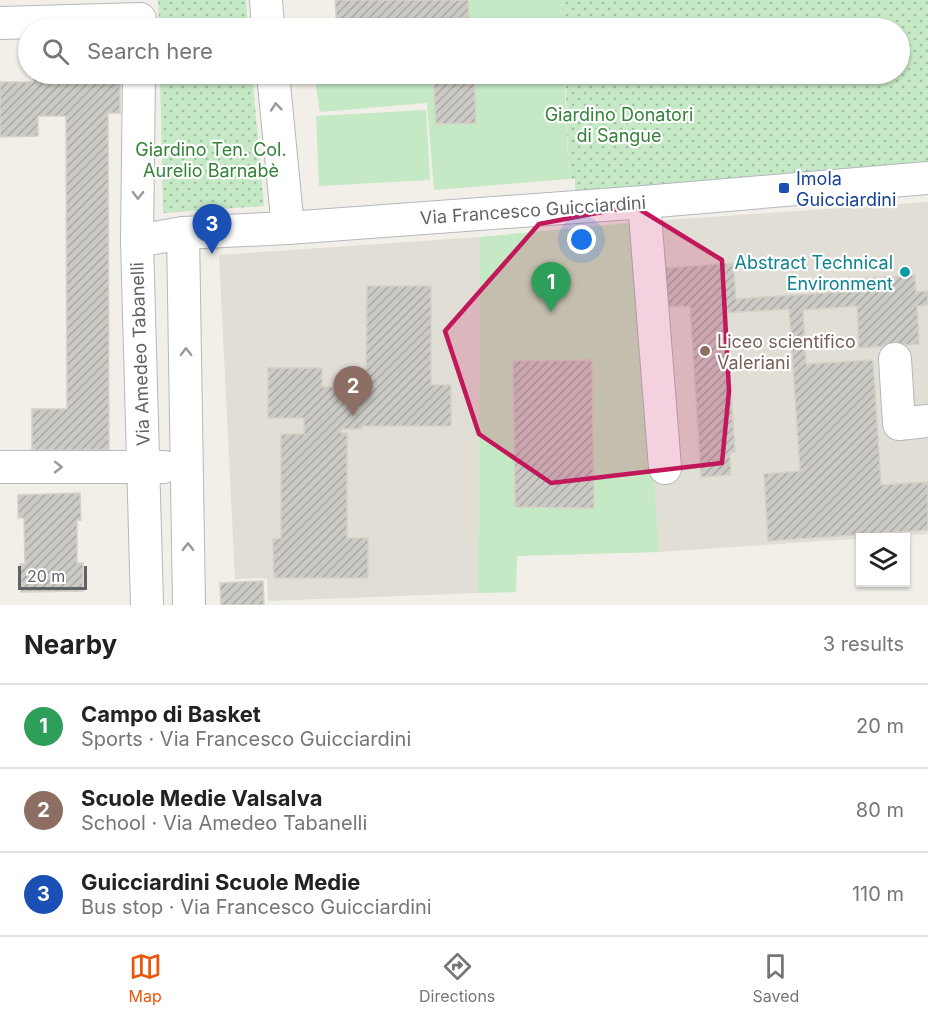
<!DOCTYPE html>
<html lang="en">
<head>
<meta charset="utf-8">
<style>
	:root { --surface:#fff; --page:#f2f2f2; --text:#222; --muted:#767676; --line:#e0e0e0; --accent:#ea580c }
	body { margin:0; font-family:Inter,sans-serif; background:var(--page); color:var(--text) }
	.controls { position:absolute; right:18px; bottom:18px; display:grid; overflow:hidden; border-radius:0px; box-shadow:0 2px 4px #0004 }
	.controls button { width:54px; height:54px; display:grid; place-items:center; padding:0; border:0; border-bottom:2px solid var(--line); background:var(--surface); color:var(--text); font:30px sans-serif }
	.scale { position:absolute; left:18px; bottom:15px; width:69px; box-sizing:border-box; padding-left:6px; border:3px solid #5f6368; border-top:0; font-size:16px; line-height:21px; white-space:nowrap; color:#5f6368; -webkit-text-stroke:4px #fff; paint-order:stroke }
	.you { position:absolute; left:582px; top:240px; width:21px; height:21px; margin:-15px; border:4px solid #fff; border-radius:50%; background:#1a73e8; box-shadow:0 0 0 9px #1a73e833 }
	.badge { display:grid; place-items:center; width:39px; height:39px; border-radius:50%; background:var(--accent); color:#fff; font-size:20px; font-weight:700 }
	.pin { position:absolute; translate:-50% -50px; filter:drop-shadow(0 2px 3px #0008) }
	.pin::after { content:''; position:absolute; top:32px; width:21px; height:18px; background:inherit; clip-path:polygon(0 0,100% 0,50% 100%) }
	.list { margin:0; padding:0; list-style:none }
	h2 { display:flex; justify-content:space-between; align-items:center; height:78px; margin:0; padding:0 24px; font-size:26px }
	h2 small { font-size:20px; font-weight:400; color:var(--muted) }
	.list li { display:grid; grid-template-columns:39px 1fr auto; gap:18px; align-items:center; box-sizing:border-box; height:84px; padding:0 24px; border-top:2px solid var(--line) }
	.list b { display:block; font-size:22px; white-space:nowrap }
	.list p { margin:0; font-size:20px; white-space:nowrap; color:var(--muted) }
	.list em { font-size:20px; font-style:normal; color:var(--muted) }
	.icon { flex:none; width:33px; height:33px; fill:none; stroke:currentColor; stroke-width:2; stroke-linecap:round; stroke-linejoin:round }
	.map { position:relative; flex:none; width:928px; height:605px; overflow:hidden }
	.search { position:absolute; background:var(--surface); box-shadow:0 2px 4px #0004; left:18px; right:18px; top:18px; height:66px; display:flex; align-items:center; gap:15px; box-sizing:border-box; padding:0 21px; border-radius:33px; color:var(--muted); font-size:22px }
	.sheet { height:330px; background:var(--surface) }
	nav { display:flex; justify-content:space-around; align-items:center; box-sizing:border-box; height:84px; border-top:2px solid var(--line); background:var(--surface); font-size:16px; color:var(--muted) }
	nav a { display:grid; justify-items:center; gap:3px }
	nav .on { color:var(--accent) }
	.map>svg:first-child { display:block }
	.education { fill:#e1ded6 }
	.park { fill:url(#park-dots) }
	.garden { fill:#c5e8c5 }
	.building { fill:url(#building-hatch); stroke:#d6d1c6; stroke-width:1.5 }
	.lines { fill:none; stroke-linecap:round; stroke-linejoin:round }
	.minor-casing { stroke:#b5b8bc; stroke-width:34 }
	.minor { stroke:#fff; stroke-width:32 }
	.oneway { stroke:#979a9d }
	.marked { fill:#c2185b; fill-opacity:0.2; stroke:#c2185b; stroke-width:4.5; stroke-linejoin:round }
	.transit-dot { fill:#1a4fb4; stroke:#fff; stroke-width:2 }
	.culture-dot { fill:#0f9aa8; stroke:#fff; stroke-width:2 }
	.education-dot { fill:#8d6e63; stroke:#fff; stroke-width:2 }
	.labels { text-anchor:middle; dominant-baseline:central; stroke-width:4.5; stroke-linejoin:round; paint-order:stroke }
	.park-label { font-size:18px; fill:#348238; stroke:#fff }
	.transit-label { font-size:18px; fill:#164399; stroke:#fff; text-anchor:start }
	.street-label { font-size:18px; fill:#5f6368; stroke:#fff }
	.culture-label { font-size:18px; fill:#0d838f; stroke:#fff; text-anchor:end }
	.education-label { font-size:18px; fill:#785e54; stroke:#fff; text-anchor:start }
</style>
</head>
<body>
<div class="map">
<svg width="928" height="605" viewBox="0 0 928 605">
	<defs>
		<pattern id="park-dots" width="8" height="8" patternUnits="userSpaceOnUse" patternTransform="scale(1.5)"><rect width="8" height="8" fill="#c5e8c5"/><path d="M2 2h.1M6 6h.1" fill="none" stroke="#a3c0a4" stroke-width="1.8" stroke-linecap="round"/></pattern>
		<pattern id="building-hatch" width="6" height="6" patternUnits="userSpaceOnUse" patternTransform="scale(1.5)"><rect width="6" height="6" fill="#cccac5"/><path d="M-1 1l2-2M0 6l6-6M5 7l2-2" fill="none" stroke="#a9a8a4"/></pattern>
	</defs>
	<rect width="100%" height="100%" fill="#f1efe8"/>
	<!-- education -->
	<g class="education">
		<path d="M928,202V534L659,552L637,222Z"/>
		<path d="M480,237L478,593L268,601L267,578L235,579L219,255Z"/>
	</g>
	<!-- park -->
	<g class="park">
		<path d="M158,0H246L248,28H159Z"/>
		<path d="M561,0H928V187L576,218L575,179H569L565,74H900V28H563Z"/>
		<path d="M160,74H252L264,206L163,213Z"/>
	</g>
	<!-- garden -->
	<g class="garden">
		<path d="M468,0H561L563,28H459V18H469Z"/>
		<path d="M314,74H433L436,124L476,122L474,74H564L569,179L434,190L427,103L320,112Z"/>
		<path d="M426,110L430,180L319,186L316,116Z"/>
		<path d="M637,222L659,552L517,556L516,592L478,593L480,237Z"/>
	</g>
	<!-- building -->
	<g class="building">
		<path d="M335,0H468L469,19L459,18V28H442V25H421L418,28H337Z"/>
		<path d="M34,74H120V113H108L109,450H32V409H67L66,116H38V136L0,137V82H34Z"/>
		<path d="M433,74H474L476,123L436,124Z"/>
		<path d="M733,263L736,299L855,291V279L915,275L916,292L928,291V305L917,306L919,344L859,348L857,306L803,310L806,364L873,360L881,485L928,482V530L768,541L764,474L800,471L789,309L726,313L735,452L730,453L731,475L701,477L690,306L666,307L664,268Z"/>
		<path d="M367,286H431V385H451V426H362V429H341V433H347V538H368V578H274L273,539L281,538V434H304V418H268V368H322V387H366Z"/>
		<path d="M592,360L594,508L515,507L513,361Z"/>
		<path d="M80,493L81,520H77V563H83V591L21,592L20,564H25L24,518H18V495Z"/>
		<path d="M263,581L264,605H221L220,583Z"/>
	</g>
	<g class="lines">
		<defs>
			<g id="minor">
				<path d="M266,0L268,28"/>
				<path d="M0,23L140,19"/>
				<path d="M139,74L137,241L147,605"/>
				<path d="M273,74L288,228"/>
				<path d="M644,202L665,468"/>
				<path d="M183,233L189,605"/>
				<path d="M137,241L183,233L288,228L644,202L928,178"/>
				<path d="M895,359L899,424L928,421"/>
				<path d="M0,467H164"/>
			</g>
		</defs>
		<!-- minor casing -->
		<use href="#minor" class="minor-casing"/>
		<!-- minor -->
		<use href="#minor" class="minor"/>
	</g>
	<!-- one-way arrows -->
	<defs><path id="oneway-chevron" d="M-2-3.5L2.5 0L-2 3.5" fill="none" stroke-width="1.6" stroke-linecap="round" stroke-linejoin="round" transform="scale(1.5)"/></defs>
	<g class="oneway">
		<use href="#oneway-chevron" transform="translate(276 107) rotate(-96)"/>
		<use href="#oneway-chevron" transform="translate(138 195) rotate(91)"/>
		<use href="#oneway-chevron" transform="translate(186 352) rotate(-91)"/>
		<use href="#oneway-chevron" transform="translate(58 467)"/>
		<use href="#oneway-chevron" transform="translate(188 547) rotate(-91)"/>
	</g>
	<!-- marked area -->
	<path class="marked" d="M634,206L722,260L729,391L722,463L551,483L479,434L445,331L539,224Z"/>
	<!-- markers -->
	<rect class="transit-dot" x="778" y="182" width="12" height="12" rx="3"/>
	<circle class="culture-dot" cx="905" cy="272" r="6"/>
	<circle class="education-dot" cx="705" cy="351" r="6"/>
	<g class="labels">
		<!-- park labels -->
		<g class="park-label">
			<text x="619" y="114">Giardino Donatori<tspan x="619" dy="21">di Sangue</tspan></text>
			<text x="211" y="149">Giardino Ten. Col.<tspan x="211" dy="21">Aurelio Barnabè</tspan></text>
		</g>
		<!-- transit labels -->
		<g class="transit-label">
			<text x="796" y="178">Imola<tspan x="796" dy="21">Guicciardini</tspan></text>
		</g>
		<!-- street labels -->
		<g class="street-label">
			<text transform="translate(533 210) rotate(-4)">Via Francesco Guicciardini</text>
			<text transform="translate(140 354) rotate(-92)">Via Amedeo Tabanelli</text>
		</g>
		<!-- culture labels -->
		<g class="culture-label">
			<text x="893" y="262">Abstract Technical<tspan x="893" dy="21">Environment</tspan></text>
		</g>
		<!-- education labels -->
		<g class="education-label">
			<text x="717" y="341">Liceo scientifico<tspan x="717" dy="21">Valeriani</tspan></text>
		</g>
	</g>
</svg>
<div class="controls">
<button><svg class="icon" aria-label="layers" viewBox="0 0 24 24"><path d="M12 4l9 5-9 5-9-5zM3 14l9 5 9-5"/></svg></button>
</div>
<div class="scale">20 m</div>
<div class="you"></div>
<div class="pin badge" style="left:551px;top:312px;background:#2e9e5b">1</div>
<div class="pin badge" style="left:353px;top:416px;background:#8d6e63">2</div>
<div class="pin badge" style="left:212px;top:254px;background:#1a4fb4">3</div>
<div class="search"><svg class="icon" aria-label="search" viewBox="0 0 24 24"><circle cx="10" cy="10" r="6"/><path d="M15 15l6 6"/></svg>Search here</div>
</div>
<section class="sheet">
<h2>Nearby<small>3 results</small></h2>
<ul class="list">
<li><span class="badge" style="background:#2e9e5b">1</span><div><b>Campo di Basket</b><p>Sports · Via Francesco Guicciardini</p></div><em>20 m</em></li>
<li><span class="badge" style="background:#8d6e63">2</span><div><b>Scuole Medie Valsalva</b><p>School · Via Amedeo Tabanelli</p></div><em>80 m</em></li>
<li><span class="badge" style="background:#1a4fb4">3</span><div><b>Guicciardini Scuole Medie</b><p>Bus stop · Via Francesco Guicciardini</p></div><em>110 m</em></li>
</ul>
</section>
<nav>
<a class="on"><svg class="icon" aria-label="map" viewBox="0 0 24 24"><path d="M3 6l6-2 6 2 6-2v14l-6 2-6-2-6 2zM9 4v14M15 6v14"/></svg>Map</a>
<a><svg class="icon" aria-label="directions" viewBox="0 0 24 24"><path d="M12 3l9 9-9 9-9-9zM9 14v-3h6M13 9l2 2-2 2"/></svg>Directions</a>
<a><svg class="icon" aria-label="saved" viewBox="0 0 24 24"><path d="M7 4h10v16l-5-4-5 4z"/></svg>Saved</a>
</nav>
</body>
</html>
